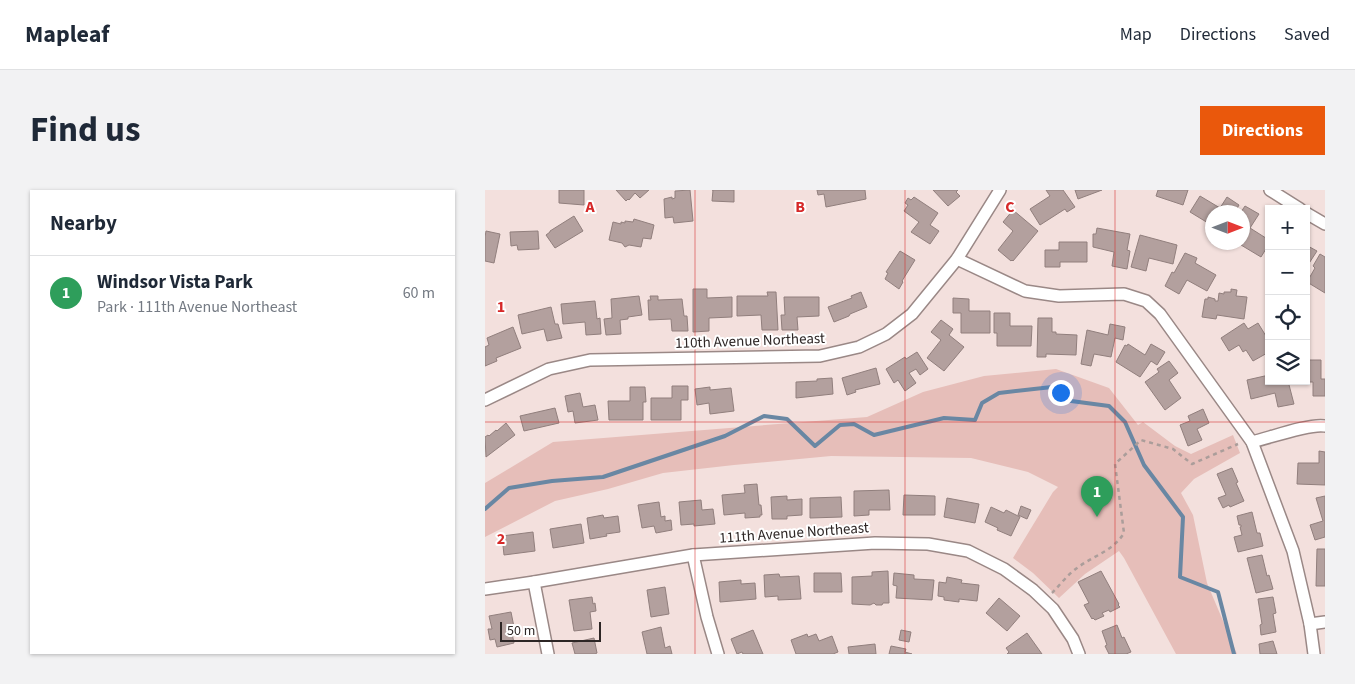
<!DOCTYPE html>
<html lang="en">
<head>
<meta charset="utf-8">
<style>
	:root { --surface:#fff; --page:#f2f2f3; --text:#1f2937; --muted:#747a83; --line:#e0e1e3; --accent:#ea580c }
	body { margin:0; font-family:"Source Sans 3",sans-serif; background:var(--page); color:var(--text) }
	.controls { position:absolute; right:15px; top:15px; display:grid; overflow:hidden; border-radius:0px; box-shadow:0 1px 4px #0004 }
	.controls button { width:45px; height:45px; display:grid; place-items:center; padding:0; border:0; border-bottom:1px solid var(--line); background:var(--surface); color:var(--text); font:25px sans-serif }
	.compass { position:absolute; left:720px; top:15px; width:45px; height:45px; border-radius:50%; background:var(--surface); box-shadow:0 1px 4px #0004; rotate:90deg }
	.scale { position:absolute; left:15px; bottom:12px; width:101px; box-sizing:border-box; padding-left:5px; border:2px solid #2d2625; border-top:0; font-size:14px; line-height:18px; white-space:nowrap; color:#2d2625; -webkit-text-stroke:4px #fff; paint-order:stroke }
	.you { position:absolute; left:575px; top:202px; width:18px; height:18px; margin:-12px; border:4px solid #fff; border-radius:50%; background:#1a73e8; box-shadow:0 0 0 8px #1a73e833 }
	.badge { display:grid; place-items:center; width:32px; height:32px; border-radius:50%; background:var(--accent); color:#fff; font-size:16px; font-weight:700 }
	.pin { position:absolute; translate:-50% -41px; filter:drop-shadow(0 1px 2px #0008) }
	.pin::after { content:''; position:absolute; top:26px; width:18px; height:15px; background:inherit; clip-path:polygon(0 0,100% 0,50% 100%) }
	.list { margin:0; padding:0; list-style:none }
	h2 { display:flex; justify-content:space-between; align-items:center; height:65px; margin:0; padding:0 20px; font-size:21px }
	h2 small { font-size:16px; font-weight:400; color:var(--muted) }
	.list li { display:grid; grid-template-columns:32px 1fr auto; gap:15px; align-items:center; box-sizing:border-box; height:75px; padding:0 20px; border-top:1px solid var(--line) }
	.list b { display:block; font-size:19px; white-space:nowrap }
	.list p { margin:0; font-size:16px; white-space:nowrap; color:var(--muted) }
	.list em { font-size:16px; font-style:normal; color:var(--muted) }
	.icon { flex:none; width:28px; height:28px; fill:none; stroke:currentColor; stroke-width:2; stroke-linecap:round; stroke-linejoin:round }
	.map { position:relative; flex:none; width:840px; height:464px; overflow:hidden; border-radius:0px }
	header { display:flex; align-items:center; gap:30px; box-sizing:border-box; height:70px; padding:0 25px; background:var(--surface); border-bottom:1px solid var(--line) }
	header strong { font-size:24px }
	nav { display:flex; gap:28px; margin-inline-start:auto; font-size:18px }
	.intro { display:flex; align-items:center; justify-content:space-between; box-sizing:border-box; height:120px; padding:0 30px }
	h1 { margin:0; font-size:35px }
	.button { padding:12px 22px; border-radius:0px; background:var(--accent); color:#fff; font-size:18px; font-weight:700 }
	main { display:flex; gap:30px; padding:0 30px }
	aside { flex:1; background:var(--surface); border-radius:0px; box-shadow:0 1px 4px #0004 }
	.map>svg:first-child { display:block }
	.green { fill:#e6beb9 }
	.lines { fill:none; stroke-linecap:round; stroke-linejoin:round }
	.stream { stroke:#6987a3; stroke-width:4 }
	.building { fill:#b3a09e; stroke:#917f7d }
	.street-casing { stroke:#9a8886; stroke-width:14 }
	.path { stroke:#ab9d9a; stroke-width:2.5; stroke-dasharray:4 4; stroke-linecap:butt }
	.street { stroke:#fff; stroke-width:11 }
	.grid { fill:none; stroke:#d62828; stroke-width:1; stroke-opacity:0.55 }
	.labels { text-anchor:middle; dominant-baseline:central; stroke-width:4; stroke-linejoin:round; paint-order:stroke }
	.street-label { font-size:15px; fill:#2d2625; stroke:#fff }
	.grid-label { font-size:16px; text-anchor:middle; font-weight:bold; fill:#d62828; stroke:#fff; stroke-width:4; stroke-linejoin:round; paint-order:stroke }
</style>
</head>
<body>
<header>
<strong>Mapleaf</strong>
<nav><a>Map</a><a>Directions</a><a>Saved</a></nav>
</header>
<div class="intro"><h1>Find us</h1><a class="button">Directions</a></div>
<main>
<aside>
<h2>Nearby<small></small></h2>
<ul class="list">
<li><span class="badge" style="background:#2e9e5b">1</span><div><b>Windsor Vista Park</b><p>Park · 111th Avenue Northeast</p></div><em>60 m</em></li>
</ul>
</aside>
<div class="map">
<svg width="840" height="464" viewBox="0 0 840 464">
	<rect width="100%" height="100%" fill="#f3e0dd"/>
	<!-- green -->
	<path class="green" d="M571,179L624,198L653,235L658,232L690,256L706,264L748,245L755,263L709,289L696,303L708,325L722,393L752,464H691L639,368L634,361L600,384L574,408L548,383L528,368L568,302L573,297L543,282L486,268L346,266L249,275L178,283L123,299L70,311L0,347V293L68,252L382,227L438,202L499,186Z"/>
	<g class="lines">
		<!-- stream -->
		<path class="stream" d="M0,319L24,298L67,291L118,287L240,246L279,226L302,229L330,256L355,235L369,234L389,245L459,228L490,230L497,213L514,203L567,197L571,209L624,216L640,232L659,275L698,327L695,387L733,402L749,464"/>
	</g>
	<!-- building -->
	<g class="building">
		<path d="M74,0H99V15L74,13Z"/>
		<path d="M131,0H164L155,8L150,3L144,10L143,9L141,11Z"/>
		<path d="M205,0L208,31L189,33L188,27L180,28L179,9L187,7V9L190,8V1Z"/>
		<path d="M227,0H249V12L227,11L228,0Z"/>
		<path d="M332,0H380L381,9L341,17L339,4L333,5Z"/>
		<path d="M448,0H473L471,2L475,6L463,16Z"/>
		<path d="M561,0H578L590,17L582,22L580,19L555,35L545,19L565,6Z"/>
		<path d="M590,0H617L593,9Z"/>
		<path d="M673,0H703L698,15L671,6Z"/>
		<path d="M715,6L735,18L742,7L754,15L750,22H728V36L705,22Z"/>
		<path d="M429,7L453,23L445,35L454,41L445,54L426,42L434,32L419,21L423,15L420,13L423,8L426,10Z"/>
		<path d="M760,16L774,24L765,38L784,50V54L776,67L751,52H758V22H756Z"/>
		<path d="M528,20L553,41L528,71L527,70L526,71L513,60L528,41L518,32Z"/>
		<path d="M89,26L98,41L70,58L61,45L65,42V41Z"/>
		<path d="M149,29L169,35L166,49L158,48L156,57L144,55L140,57L137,53L124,50L128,32L136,34V32L140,33V31L148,32Z"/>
		<path d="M612,38L645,44L642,60L645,61L642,79L627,76L629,62L608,57V44H611Z"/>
		<path d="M1,41L15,44L9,73L0,71V47Z"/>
		<path d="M53,41L54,59L33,60L32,55L26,56L25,42Z"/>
		<path d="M655,45L692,55L688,74L664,68L661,81L646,77Z"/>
		<path d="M574,52H602V72H575V77H560V60H574Z"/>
		<path d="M821,55L832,61L821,78Z"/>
		<path d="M415,61L430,70L417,91L418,92L414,99L400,89L403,83L401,82Z"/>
		<path d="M700,63L712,68L710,73L731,85L722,101L702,90L694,104L680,96L687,82L689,83Z"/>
		<path d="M835,64L840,67V103L822,92L830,78L828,76Z"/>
		<path d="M208,99H222V108L247,107V127L224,128V141L208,142Z"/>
		<path d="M746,99L752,100L751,106L762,107L759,129L732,125L731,129L717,127L720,109H723V107L730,109V111H733L734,103L739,104V102H746Z"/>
		<path d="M282,102H291L293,140H277L276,125L252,126V106H283Z"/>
		<path d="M376,102L382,117L365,124L364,126L349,132L343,117L367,108L366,106Z"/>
		<path d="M154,106L157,125L143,127V129L135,130L136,144L121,145L119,129L127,128L126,109Z"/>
		<path d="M165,106H173V110L197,109L199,126H202L203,141H187L186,129L164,130L163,110H166Z"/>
		<path d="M299,107H334V126L312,127L313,140H297L296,125H300Z"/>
		<path d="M468,108L484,109V121H505V143H476V123H468Z"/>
		<path d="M110,111L112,129L115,128L116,144L101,145L100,132L78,134L76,114Z"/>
		<path d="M66,117L70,134H73L77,148L62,151L59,139L37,144L33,125Z"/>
		<path d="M509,123H525V136H547L546,156H512V143H509Z"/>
		<path d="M553,128H567V142H571V144L592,145L591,165L561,164V167H552Z"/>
		<path d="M456,130L468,139L464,145L479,157L459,181L442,168L456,150L446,142Z"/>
		<path d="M759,133L763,139L773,133L784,151V162L768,171L761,160L758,162L754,155L744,161L736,148Z"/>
		<path d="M625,134L640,137L638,150L630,148L626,167L609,164L606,176L596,174L602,140L623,145Z"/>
		<path d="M28,137L36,158L11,168L12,171L0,176V157L4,155L2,148Z"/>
		<path d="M643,154L660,165L666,154L680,162L672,175L666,171L655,187L631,172L640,155L642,156Z"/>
		<path d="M432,162L443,179L435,185L431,179L424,183L431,193L420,201L413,190L409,193L401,179L420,167L421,169Z"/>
		<path d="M821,170H836V189H840V206H828V192H807L821,191Z"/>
		<path d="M684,171L693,183L684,190L696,208L680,220L660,192L674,182L672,179Z"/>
		<path d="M391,178L395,194L370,200L371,202L362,205L357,188Z"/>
		<path d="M784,185V191H803L809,214L793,217L790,203L766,209L762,190Z"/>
		<path d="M347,188L348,204L311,208V192L332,191V189Z"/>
		<path d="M187,196H203V210H196V230H166V208H187Z"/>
		<path d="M145,197H160L161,212H158V230H124L123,211H145Z"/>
		<path d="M225,197V200L246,198L249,221L225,224L224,213L212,215L210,199Z"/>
		<path d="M95,203L98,217L110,215L113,230L90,233L88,221L83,222L80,206Z"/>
		<path d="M70,218L74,233L39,241L35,226Z"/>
		<path d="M718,219L724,233L712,239L717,250L703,256L695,235L705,231L703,226Z"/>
		<path d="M21,233L30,245L1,267L0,247L3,245L4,246L11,240L12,241Z"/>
		<path d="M834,261L840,262V295L812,294L813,273H834Z"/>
		<path d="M747,278L753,292L751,293L759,311L745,317L744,315L738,318L733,308L741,305L732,284Z"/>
		<path d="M272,294L274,315H276L277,325H275V327L260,328V323L239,325L237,305L260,303L259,295Z"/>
		<path d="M404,300L405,320H384V325L369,326V301Z"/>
		<path d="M419,305L450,306V325H418Z"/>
		<path d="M302,306V310L317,309V325L302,326V329H287L286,307Z"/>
		<path d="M840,306V347L830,350L825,335L838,331L831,308Z"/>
		<path d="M356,307L357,327L325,328V308Z"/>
		<path d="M462,308L494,314L490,333L459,327Z"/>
		<path d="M216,310L217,320L228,319L230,334L209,336V334L196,335L194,312Z"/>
		<path d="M174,312L176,327L180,326V331L186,330L187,340L171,343L169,336L157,338L153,315Z"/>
		<path d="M536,316L546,320L542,329L533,325Z"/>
		<path d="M506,317L519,323L521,320L535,327L526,346L512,340L513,338L500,332Z"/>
		<path d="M767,322L772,343H775L778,356L753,362L749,347L757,345L755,337H756V335H754L752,326Z"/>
		<path d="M118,325L119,328L133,326L135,342L121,344L122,346L105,349L102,328Z"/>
		<path d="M96,334L99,353L68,358L65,339Z"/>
		<path d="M48,342L50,361L19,365L17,346Z"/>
		<path d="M832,359H840V396H831Z"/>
		<path d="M777,365L782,386L784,385L788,399L771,403L762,368Z"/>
		<path d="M403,381L404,413H398L397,415H391L389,413L385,415L367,414V387L387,386V382Z"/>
		<path d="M616,381L634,414L633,415L635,417L625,422L624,420L617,423L619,426L610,430L608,428L607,429L599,415L604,413L593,392Z"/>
		<path d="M329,383H356L357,402H329Z"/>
		<path d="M409,383L429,385V389L449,390L447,410L411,408L412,396L408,395Z"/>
		<path d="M294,384L295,387L314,386L316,409L293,410V406L280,407L279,385Z"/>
		<path d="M462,387L477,390L476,393L494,395L492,411L474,409V412L459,410V407L453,406L454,392L461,393Z"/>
		<path d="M256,390V394L270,393L271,409L235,412L234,392Z"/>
		<path d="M180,397L184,424L166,427L162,400Z"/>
		<path d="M107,407L108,414L110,413L111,421L105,422L107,439L89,441L84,410Z"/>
		<path d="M788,407L791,423L788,424L791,442L776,445L775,435L777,434L773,409Z"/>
		<path d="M514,408L535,426L522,441L501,423Z"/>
		<path d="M26,422L29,437L26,438L29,453L12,457L10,449L5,450L3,439H7L4,426Z"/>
		<path d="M632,435L637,448L639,447L646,462L641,464H624L620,456L622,455L617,441Z"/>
		<path d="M176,437L180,458L185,456L187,464H162L157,442Z"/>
		<path d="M268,440L278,464H258L257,462L252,464L246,449Z"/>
		<path d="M416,440L426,442L424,452L414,450Z"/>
		<path d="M542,443L557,464H522L524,462L521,458Z"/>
		<path d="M322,444L323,447L331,444L334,451L347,446L353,462L348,464H311L306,450Z"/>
		<path d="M109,448L112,463L110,464H90L87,453Z"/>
		<path d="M788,451L792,464H775L774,454Z"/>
		<path d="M390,454L391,464H364L363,457Z"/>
		<path d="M406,456L421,459L420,462L427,464H404Z"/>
	</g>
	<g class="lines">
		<defs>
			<g id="street">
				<path d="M785,0L815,19"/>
				<path d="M821,23L840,34"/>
				<path d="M472,69L540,101L574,106L639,104L661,111L675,124L767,252L808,361L825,434L829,464"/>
				<path d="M0,210L64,179L105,170L335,166L374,157L401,144L427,124L472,69L515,0"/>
				<path d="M767,252C784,248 825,233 840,236"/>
				<path d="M208,365L222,427L233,464"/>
				<path d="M49,392L63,464"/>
				<path d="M0,399L49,392L208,365L390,353L443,354L483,361L519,379L548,400L568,419L588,449L594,464"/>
				<path d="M825,434L840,432"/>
			</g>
		</defs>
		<!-- street casing -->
		<use href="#street" class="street-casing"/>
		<!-- path -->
		<path class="path" d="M567,403C575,395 583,384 592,378C608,366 628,361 639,343L630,274L656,250L688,259L707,274L753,254"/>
		<!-- street -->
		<use href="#street" class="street"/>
	</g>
	<!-- grid -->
	<path class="grid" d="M210,0V464M420,0V464M630,0V464M0,232H840"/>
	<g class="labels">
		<!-- street labels -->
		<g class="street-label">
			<text transform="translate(265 151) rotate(-2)">110th Avenue Northeast</text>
			<text transform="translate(309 343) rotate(-4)">111th Avenue Northeast</text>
		</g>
	</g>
	<g class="grid-label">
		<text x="105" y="22">A</text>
		<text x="315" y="22">B</text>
		<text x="525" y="22">C</text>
		<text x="16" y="122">1</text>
		<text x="16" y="354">2</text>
	</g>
</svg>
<div class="controls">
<button>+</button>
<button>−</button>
<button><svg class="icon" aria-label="locate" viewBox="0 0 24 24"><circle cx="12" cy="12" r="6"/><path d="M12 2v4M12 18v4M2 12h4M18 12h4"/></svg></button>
<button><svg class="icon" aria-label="layers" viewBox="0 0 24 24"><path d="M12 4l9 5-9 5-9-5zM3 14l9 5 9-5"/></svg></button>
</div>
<svg class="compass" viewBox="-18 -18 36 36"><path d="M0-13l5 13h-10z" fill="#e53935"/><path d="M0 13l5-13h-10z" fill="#747a83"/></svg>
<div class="scale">50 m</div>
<div class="you"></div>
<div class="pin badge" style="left:612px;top:327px;background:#2e9e5b">1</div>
</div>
</main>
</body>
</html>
